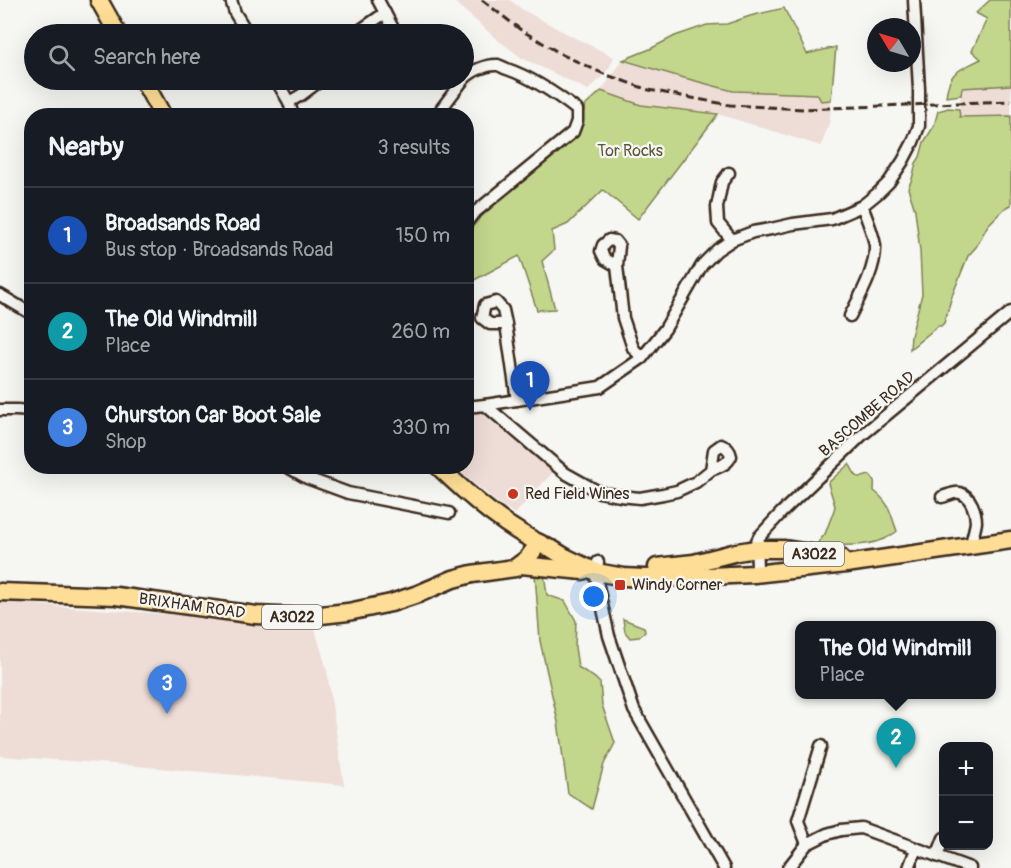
<!DOCTYPE html>
<html lang="en">
<head>
<meta charset="utf-8">
<style>
	:root { --surface:#171b24; --page:#242831; --text:#f1f3f6; --muted:#9ea1a6; --line:#363941; --accent:#c8321e }
	body { margin:0; font-family:Pangolin,sans-serif; background:var(--page); color:var(--text) }
	.controls { position:absolute; right:18px; bottom:18px; display:grid; overflow:hidden; border-radius:12px; box-shadow:0 6px 24px #0002 }
	.controls button { width:54px; height:54px; display:grid; place-items:center; padding:0; border:0; border-bottom:2px solid var(--line); background:var(--surface); color:var(--text); font:30px sans-serif }
	.compass { position:absolute; left:867px; top:18px; width:54px; height:54px; border-radius:50%; background:var(--surface); box-shadow:0 6px 24px #0002; rotate:308deg }
	.you { position:absolute; left:594px; top:597px; width:21px; height:21px; margin:-15px; border:4px solid #fff; border-radius:50%; background:#1a73e8; box-shadow:0 0 0 9px #1a73e833 }
	.badge { display:grid; place-items:center; width:39px; height:39px; border-radius:50%; background:var(--accent); color:#fff; font-size:20px; font-weight:700 }
	.pin { position:absolute; translate:-50% -50px; filter:drop-shadow(0 2px 3px #0008) }
	.pin::after { content:''; position:absolute; top:32px; width:21px; height:18px; background:inherit; clip-path:polygon(0 0,100% 0,50% 100%) }
	.popup { position:absolute; left:795px; top:621px; width:201px; height:78px; box-sizing:border-box; display:grid; place-content:center; border-radius:12px; background:var(--surface); filter:drop-shadow(0 2px 4px #0005); font-size:20px; white-space:nowrap; color:var(--muted) }
	.popup b { font-size:22px; color:var(--text) }
	.popup::after { content:''; position:absolute; left:50%; top:100%; margin-left:-12px; border:12px solid transparent; border-top-color:var(--surface) }
	.list { margin:0; padding:0; list-style:none }
	h2 { display:flex; justify-content:space-between; align-items:center; height:78px; margin:0; padding:0 24px; font-size:26px }
	h2 small { font-size:20px; font-weight:400; color:var(--muted) }
	.list li { display:grid; grid-template-columns:39px 1fr auto; gap:18px; align-items:center; box-sizing:border-box; height:96px; padding:0 24px; border-top:2px solid var(--line) }
	.list b { display:block; font-size:22px; white-space:nowrap }
	.list p { margin:0; font-size:20px; white-space:nowrap; color:var(--muted) }
	.list em { font-size:20px; font-style:normal; color:var(--muted) }
	.icon { flex:none; width:33px; height:33px; fill:none; stroke:currentColor; stroke-width:2; stroke-linecap:round; stroke-linejoin:round }
	.map { position:relative; flex:none; width:1011px; height:868px; overflow:hidden }
	.search { position:absolute; background:var(--surface); box-shadow:0 6px 24px #0002; left:24px; top:24px; width:450px; height:66px; display:flex; align-items:center; gap:15px; box-sizing:border-box; padding:0 21px; border-radius:33px; color:var(--muted); font-size:22px }
	.panel { position:absolute; background:var(--surface); box-shadow:0 6px 24px #0002; left:24px; top:108px; width:450px; height:366px; border-radius:24px }
	.map>svg:first-child { display:block }
	.built { fill:#eeddd6 }
	.green { fill:#c3d78c; stroke:#7f8055; stroke-width:1.5 }
	.lines { fill:none; stroke-linecap:round; stroke-linejoin:round }
	.minor-casing { stroke:#3b2a1e; stroke-width:15 }
	.primary-casing { stroke:#3b2a1e; stroke-width:21 }
	.minor { stroke:#f6f6f2; stroke-width:10 }
	.primary { stroke:#fede96; stroke-width:16 }
	.rail { stroke:#3b2a1e; stroke-width:3; stroke-dasharray:9 4.5; stroke-linecap:butt }
	.poi-dot { fill:#c8321e; stroke:#f6f6f2; stroke-width:2 }
	.labels { text-anchor:middle; dominant-baseline:central; stroke-width:4.5; stroke-linejoin:round; paint-order:stroke }
	.shield { fill:#f6f6f2; stroke:#73675e; stroke-width:1.5 }
	.shield-label { font-size:15px; font-weight:bold; fill:#3b2a1e }
	.park-label { font-size:16px; fill:#5d553a; stroke:#f6f6f2 }
	.street-label { font-size:16px; fill:#3b2a1e; stroke:#f6f6f2 }
	.poi-label { font-size:16px; fill:#3b2a1e; stroke:#f6f6f2; text-anchor:start }
</style>
</head>
<body>
<div class="map">
<svg width="1011" height="868" viewBox="0 0 1011 868">
	<rect width="100%" height="100%" fill="#f6f6f2"/>
	<filter id="ink" filterUnits="userSpaceOnUse"><feTurbulence type="fractalNoise" baseFrequency=".0167" numOctaves="2"/><feDisplacementMap in="SourceGraphic" scale="12" xChannelSelector="R" yChannelSelector="G"/><feConvolveMatrix kernelMatrix="1 2 1 2 8 2 1 2 1" color-interpolation-filters="sRGB"/></filter>
	<g filter="url(#ink)">
		<!-- built -->
		<g class="built">
			<path d="M452,0H510L523,10L575,38L614,57L609,68L599,80L588,90L522,58L499,41Z"/>
			<path d="M623,60L677,76L733,91L817,94L821,101L831,100L830,120L821,146L718,114L641,105L601,91Z"/>
			<path d="M1011,85V116L959,117L961,88Z"/>
			<path d="M479,411L553,472L515,514L495,501L455,467L466,466L467,413Z"/>
			<path d="M0,602L314,625L327,671L344,785L126,765L0,756Z"/>
		</g>
		<!-- green -->
		<g class="green">
			<path d="M990,0H1011V85L962,88L961,95L946,97C949,70 960,70 981,59L972,51L987,19L976,13Z"/>
			<path d="M784,8L807,54L836,47L831,100L821,101L817,94L733,91L677,76L623,60L650,49L675,36L707,25L727,24L750,16Z"/>
			<path d="M601,91L641,105L718,114L638,219L603,190L568,224L552,231L554,250L542,261L555,309L537,310L519,256L467,284V234L479,219L504,196L578,135L585,106Z"/>
			<path d="M948,108L959,109L960,117L1011,116V205L1004,209L988,225L976,247L968,256L952,296L944,323L941,326H938L910,349L911,336L922,294L920,251L915,210L908,188L912,179L916,163L920,157L924,142L934,126L938,111Z"/>
			<path d="M849,464C857,475 853,480 870,475C876,482 874,482 874,491C890,503 890,513 897,531L896,532C873,550 842,544 815,546L825,534L834,510L835,506L828,483Z"/>
			<path d="M544,573L547,595L565,601L576,621L575,647L578,667L595,678L600,683L602,705L615,743L604,764L592,809L568,793L558,722L540,641L535,574Z"/>
			<path d="M623,619L644,627L645,632L639,637L630,638L625,632Z"/>
		</g>
		<g class="lines">
			<defs>
				<g id="minor">
					<path d="M231,0L235,13L248,34"/>
					<path d="M378,0L395,32"/>
					<path d="M356,34L362,29L385,13"/>
					<path d="M464,79C471,71 487,64 498,65C501,66 504,68 507,69C533,78 555,93 577,110V121L573,132L473,214L466,223"/>
					<path d="M276,80L289,102L293,116"/>
					<path d="M289,102L301,95L321,80"/>
					<path d="M436,116L463,80"/>
					<path d="M729,173L722,182L717,207L718,223L732,240"/>
					<path d="M617,266L619,246L615,241L609,240L603,245L601,251L605,259L617,266L623,318L633,348L642,358"/>
					<path d="M0,295L32,314"/>
					<path d="M850,316C860,296 876,269 875,246C874,236 866,216 862,206"/>
					<path d="M506,324H490L482,318L485,305L496,302L503,310L506,324L517,400"/>
					<path d="M485,405L565,473L599,492L620,496L640,498L663,494L677,491L696,482L711,470L714,450L721,445C727,447 730,450 731,456C727,465 720,466 711,470"/>
					<path d="M466,407L485,405L600,387L642,358L665,329L702,265L717,250L732,240L753,232L771,229L793,224L832,219L862,206L878,193L889,182L903,161L913,142L919,126V89L914,0"/>
					<path d="M0,410H16L32,411"/>
					<path d="M286,466L307,478L348,493L449,513"/>
					<path d="M942,497C947,496 955,491 960,493C971,496 976,512 976,522C975,530 972,537 971,546"/>
					<path d="M598,562L596,577L609,636L634,710L724,868"/>
					<path d="M754,574L757,567L756,543L759,537L781,513L861,436L1011,312"/>
					<path d="M807,844L798,821L821,746"/>
					<path d="M937,856L944,838"/>
					<path d="M788,868L807,844L827,834L841,830L861,828L970,868"/>
					<path d="M909,868L916,849"/>
				</g>
				<g id="primary">
					<path d="M99,0L118,34"/>
					<path d="M143,80L163,116"/>
					<path d="M438,466C471,498 506,528 547,547"/>
					<path d="M552,549L565,557L596,572L624,577L644,578L687,577L754,574L846,564L1011,540"/>
					<path d="M521,565L583,571"/>
					<path d="M657,567L694,563L737,552L756,549H783L841,558"/>
					<path d="M0,592L116,596L256,615L303,617L348,612L391,603L418,594L453,579L472,574L515,568L527,559L539,543"/>
				</g>
			</defs>
			<!-- minor casing -->
			<use href="#minor" class="minor-casing"/>
			<!-- primary casing -->
			<use href="#primary" class="primary-casing"/>
			<!-- minor -->
			<use href="#minor" class="minor"/>
			<!-- primary -->
			<use href="#primary" class="primary"/>
			<!-- rail -->
			<path class="rail" d="M482,0L521,30L563,55L604,74L649,90L692,98L730,105L803,109L1011,101"/>
		</g>
	</g>
	<!-- markers -->
	<g class="poi-dot">
		<circle cx="513" cy="494" r="6"/>
		<rect x="614" y="579" width="12" height="12" rx="3"/>
	</g>
	<g class="labels">
		<!-- shield labels -->
		<g class="shield">
			<rect x="784" y="542" width="60" height="24" rx="4.5"/>
			<rect x="262" y="605" width="60" height="24" rx="4.5"/>
		</g>
		<g class="shield-label">
			<text x="814" y="554">A3022</text>
			<text x="292" y="617">A3022</text>
		</g>
		<!-- park labels -->
		<g class="park-label">
			<text x="630" y="151">Tor Rocks</text>
		</g>
		<!-- street labels -->
		<g class="street-label">
			<text transform="translate(867 414) rotate(-41)">BASCOMBE ROAD</text>
			<text transform="translate(192 606) rotate(8)">BRIXHAM ROAD</text>
		</g>
		<!-- poi labels -->
		<g class="poi-label">
			<text x="525" y="494">Red Field Wines</text>
			<text x="632" y="585">Windy Corner</text>
		</g>
	</g>
</svg>
<div class="controls">
<button>+</button>
<button>−</button>
</div>
<svg class="compass" viewBox="-18 -18 36 36"><path d="M0-13l5 13h-10z" fill="#e53935"/><path d="M0 13l5-13h-10z" fill="#9ea1a6"/></svg>
<div class="you"></div>
<div class="pin badge" style="left:530px;top:411px;background:#1a4fb4">1</div>
<div class="pin badge" style="left:896px;top:768px;background:#0f9aa8">2</div>
<div class="popup"><b>The Old Windmill</b>Place</div>
<div class="pin badge" style="left:167px;top:714px;background:#3f7fe0">3</div>
<div class="search"><svg class="icon" aria-label="search" viewBox="0 0 24 24"><circle cx="10" cy="10" r="6"/><path d="M15 15l6 6"/></svg>Search here</div>
<section class="panel">
<h2>Nearby<small>3 results</small></h2>
<ul class="list">
<li><span class="badge" style="background:#1a4fb4">1</span><div><b>Broadsands Road</b><p>Bus stop · Broadsands Road</p></div><em>150 m</em></li>
<li><span class="badge" style="background:#0f9aa8">2</span><div><b>The Old Windmill</b><p>Place</p></div><em>260 m</em></li>
<li><span class="badge" style="background:#3f7fe0">3</span><div><b>Churston Car Boot Sale</b><p>Shop</p></div><em>330 m</em></li>
</ul>
</section>
</div>
</body>
</html>
